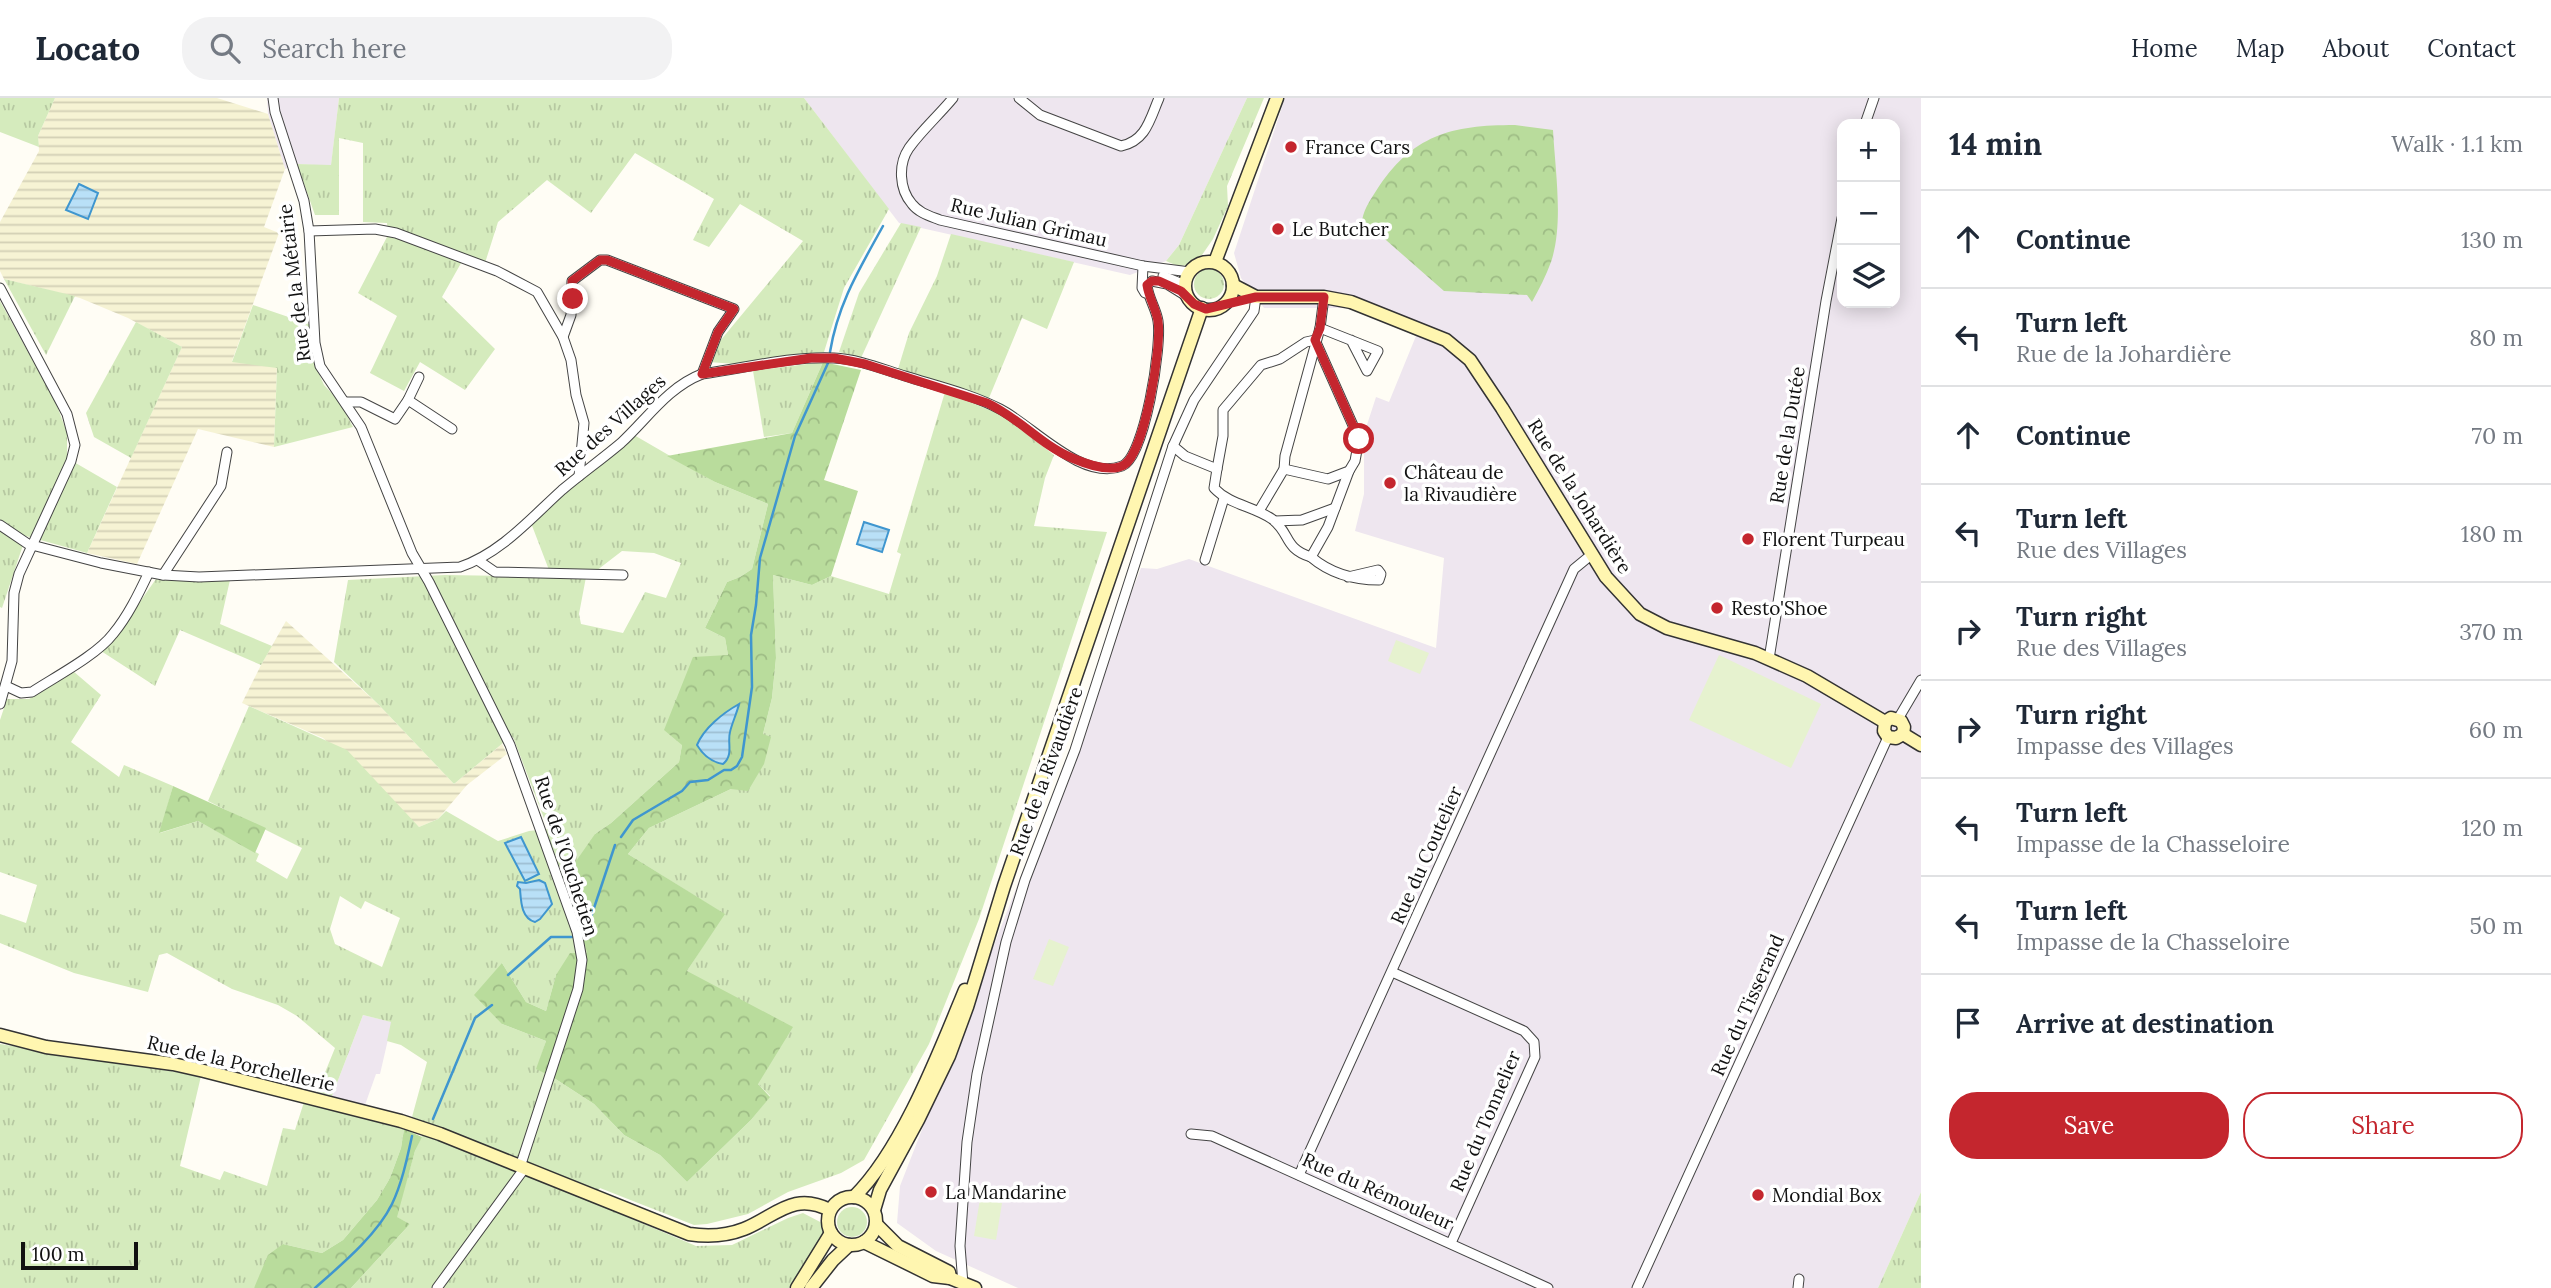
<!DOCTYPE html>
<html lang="en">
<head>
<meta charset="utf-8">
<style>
	:root { --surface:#fff; --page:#f2f2f3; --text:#1f2937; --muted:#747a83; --line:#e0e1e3; --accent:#c4262e }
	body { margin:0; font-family:Lora,serif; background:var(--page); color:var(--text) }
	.controls { position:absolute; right:21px; top:21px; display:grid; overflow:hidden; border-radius:14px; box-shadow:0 4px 18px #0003 }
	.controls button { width:63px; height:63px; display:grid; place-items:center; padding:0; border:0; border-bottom:2px solid var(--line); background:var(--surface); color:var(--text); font:35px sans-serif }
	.scale { position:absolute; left:21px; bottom:18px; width:117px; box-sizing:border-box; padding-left:7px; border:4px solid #111; border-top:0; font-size:19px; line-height:24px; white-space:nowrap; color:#111; -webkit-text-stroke:5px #fff; paint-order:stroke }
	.stop { position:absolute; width:21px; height:21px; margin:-16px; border:5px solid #c4262e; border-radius:50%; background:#fff }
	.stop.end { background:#c4262e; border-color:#fff; box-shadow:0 2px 7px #0008 }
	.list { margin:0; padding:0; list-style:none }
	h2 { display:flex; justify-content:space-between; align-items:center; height:91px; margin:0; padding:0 28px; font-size:30px }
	h2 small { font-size:23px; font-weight:400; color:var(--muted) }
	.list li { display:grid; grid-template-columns:46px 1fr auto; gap:21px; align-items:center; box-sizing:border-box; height:98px; padding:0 28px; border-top:2px solid var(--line) }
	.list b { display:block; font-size:26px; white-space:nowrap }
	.list p { margin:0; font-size:23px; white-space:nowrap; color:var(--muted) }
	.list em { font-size:23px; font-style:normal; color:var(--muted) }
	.actions { display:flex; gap:14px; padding:21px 28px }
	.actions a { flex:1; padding:16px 0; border:2px solid var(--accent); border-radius:28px; text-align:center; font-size:24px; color:var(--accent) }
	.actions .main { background:var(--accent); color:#fff }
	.icon { flex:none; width:38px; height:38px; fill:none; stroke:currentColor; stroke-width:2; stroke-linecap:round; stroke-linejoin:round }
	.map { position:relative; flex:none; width:1921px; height:1190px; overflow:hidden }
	header { display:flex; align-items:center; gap:42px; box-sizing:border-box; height:98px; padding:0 35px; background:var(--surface); border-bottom:2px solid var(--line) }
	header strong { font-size:33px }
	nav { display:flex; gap:38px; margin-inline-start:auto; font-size:24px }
	.search { width:490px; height:63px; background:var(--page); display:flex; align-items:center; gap:18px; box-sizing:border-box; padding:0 24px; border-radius:28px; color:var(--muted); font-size:26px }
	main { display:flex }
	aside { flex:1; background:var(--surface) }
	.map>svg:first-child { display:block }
	.industrial { fill:#eee6ef; fill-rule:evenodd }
	.farmland { fill:url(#farmland-rules) }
	.grass { fill:url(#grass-tufts); fill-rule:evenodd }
	.forest { fill:url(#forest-crowns) }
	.pitch { fill:#e6f2cf }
	.water { fill:url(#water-rules); stroke:#3f96cf; stroke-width:2 }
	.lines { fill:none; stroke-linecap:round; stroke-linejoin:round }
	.stream { stroke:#3f96cf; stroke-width:2.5 }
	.street-casing { stroke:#444; stroke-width:11 }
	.secondary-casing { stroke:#333; stroke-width:15 }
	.street { stroke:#fff; stroke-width:9 }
	.secondary { stroke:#fff6b0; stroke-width:12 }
	.route { stroke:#c4262e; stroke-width:9 }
	.poi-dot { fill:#c4262e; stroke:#fff; stroke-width:2.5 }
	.labels { text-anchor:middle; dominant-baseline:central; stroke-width:7; stroke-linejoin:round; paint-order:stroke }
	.poi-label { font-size:19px; fill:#111; stroke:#fff; text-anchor:start }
	.street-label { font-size:19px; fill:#111; stroke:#fff }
</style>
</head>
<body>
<header>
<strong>Locato</strong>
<div class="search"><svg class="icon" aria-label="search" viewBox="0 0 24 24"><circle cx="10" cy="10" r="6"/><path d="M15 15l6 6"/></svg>Search here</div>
<nav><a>Home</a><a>Map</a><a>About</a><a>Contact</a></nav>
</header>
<main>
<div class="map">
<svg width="1921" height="1190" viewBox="0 0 1921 1190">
	<defs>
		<pattern id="farmland-rules" width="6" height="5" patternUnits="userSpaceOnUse" patternTransform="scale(1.75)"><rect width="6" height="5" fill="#f6f3d4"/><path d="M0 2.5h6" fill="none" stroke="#d2cfb5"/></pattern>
		<pattern id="grass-tufts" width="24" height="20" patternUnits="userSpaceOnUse" patternTransform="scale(1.75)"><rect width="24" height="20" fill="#d5ebbd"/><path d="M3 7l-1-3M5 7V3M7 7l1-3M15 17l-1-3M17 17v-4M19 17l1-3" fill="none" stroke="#b6c8a1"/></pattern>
		<pattern id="forest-crowns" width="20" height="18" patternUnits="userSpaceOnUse" patternTransform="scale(1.75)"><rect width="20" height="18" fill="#b9dc9c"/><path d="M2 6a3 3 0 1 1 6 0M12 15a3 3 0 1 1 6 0" fill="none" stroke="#9ebc85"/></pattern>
		<pattern id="water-rules" width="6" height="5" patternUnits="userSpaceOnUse" patternTransform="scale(1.75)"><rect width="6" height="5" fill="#b9e0f7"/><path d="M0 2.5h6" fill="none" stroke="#9ebfd3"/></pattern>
	</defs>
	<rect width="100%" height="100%" fill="#fffdf5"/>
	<!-- industrial -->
	<g class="industrial">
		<path d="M267,0H339L331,68L297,66L285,71L268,16Z"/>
		<path d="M804,0H1247L1179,147L1166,163L1130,177L899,125Z"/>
		<path d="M1285,0H1921V1094L1878,1190H1018L936,1153L897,1125L900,1088L1141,470L1157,471L1189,461L1436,550L1444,460L1355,433L1364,396V336L1376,299L1389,304L1416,238L1349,210H1264L1241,180L1234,155ZM1842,26H1895V205H1842Z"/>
		<path d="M363,917L392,924L380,976H376L365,1007L332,998Z"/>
	</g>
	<!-- farmland -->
	<g class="farmland">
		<path d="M55,0H217L268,16L285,71L264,129L279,135L232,263L277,269L274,349L198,331L137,466L87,455L182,249L128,220L80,200L4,181L0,173V124L39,53L38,38Z"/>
		<path d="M286,523L378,606L454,686L502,646L507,656L467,687L438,721L419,729L323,640L242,605L261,567Z"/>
	</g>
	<!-- grass -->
	<g class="grass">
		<path d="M0,0H55L38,38L39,49L0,34Z"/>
		<path d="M339,0H804L889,111L844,190L824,254L735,266L709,264L715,249L803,143L740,106L709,149L693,142L714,101L635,55L591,115L547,82L498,124L485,165L465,158L442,199L495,251L465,292L420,264L404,293L370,275L397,218L358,195L388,137L387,125L363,124V45L339,40V117H315L297,66L331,67Z"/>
		<path d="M1247,0H1264L1227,88L1228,108L1213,141L1202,157L1187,167L1178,168L1166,163L1179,147Z"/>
		<path d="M901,125L921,129L861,260L839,254L859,195Z"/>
		<path d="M951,136L1074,164L1047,231L1022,220L989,300L898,271L909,235L937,178Z"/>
		<circle cx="1209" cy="186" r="15"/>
		<path d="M4,181L75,198L46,257Z"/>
		<path d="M0,203L56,305L67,335V360L117,389L87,455L26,438L2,510L0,509Z"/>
		<path d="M253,207L309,226L316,269L324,287L340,304L353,329L274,349L277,270L232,264Z"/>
		<path d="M136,224L182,249L131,360L94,339L86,315Z"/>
		<path d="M823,264L792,335L764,339L753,273Z"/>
		<path d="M945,294L1002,317L1054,357L1045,380L1034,428L1107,434L979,821L929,946L864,1062L841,1075L788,1094L748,1116L707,1126L694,1127L600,1090L592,1104L696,1148L732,1147L788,1120L803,1115L824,1126C824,1150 802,1171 789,1190H351L410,1126L396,1119L415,1053L428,1025L412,1019L427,964L401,947L387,943L391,924L363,917L332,998L317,994L335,950L297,918L278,907L232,891L167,855L159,857L148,894L74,875L0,845V816L26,825L37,787L0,774V622L7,601H29L73,573L101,597L71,644L119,679L124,667L173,688L160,735L198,723L259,756L256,763L287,781L302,750L208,703L249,608L347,652L419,729L438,721L446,713L498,743L529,733L548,731L513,639L503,645L454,686L378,606L334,564L348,482L445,477L586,479L579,516L581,526L623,535L645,494L666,500L681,465L654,455L622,453L596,473L549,472L531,425L634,337L715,384L768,406L752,471L740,479L727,484L705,530L725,540L728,557L682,647L679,664L611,725L595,736L585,841L587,855L556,877L546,913L526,904L502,865V926L546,943L537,971L554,980L594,1006L624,1037L660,1057L687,1084L751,1022L770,998L758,986L687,873L724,816L628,756L649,730L731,691L763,636L772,600L776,560L773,477L812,487L831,478L889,496L901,456L897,454ZM340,798L361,811L365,803L400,820L382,869L335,846L330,831Z"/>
		<path d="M156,481L230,482L220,526L272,548L261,567L180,532L155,588L101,553L113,542Z"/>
		<path d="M0,946L201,978L180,1068L220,1082L224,1073L267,1088L283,1030L295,1032L304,1004L404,1031L401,1050L390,1080L377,1102L343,1142L322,1155L283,1146L254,1190H0Z"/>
		<path d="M1921,1094V1190H1878Z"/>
		<circle cx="852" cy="1124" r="15"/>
	</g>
	<!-- forest -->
	<g class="forest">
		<path d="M1515,27L1553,32C1555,71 1564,126 1551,164C1546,178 1539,191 1532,204L1527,197L1444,193L1370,128L1362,127C1361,116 1370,102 1376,93C1412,37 1451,27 1515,27Z"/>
		<path d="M823,264L861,272L824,382L858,393L831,478L812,487L773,477L776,560L772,600L763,636L771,639L764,666L748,693L731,691L649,730L628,756L725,816L687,873L793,929L758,986L770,999L751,1022L687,1084L660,1057L624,1037L594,1006L554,980L536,971L546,943L502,926L474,897L502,865L526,904L546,913L556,877L570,855H587L567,776L595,736L611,725L679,664L682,647L664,632L693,559L728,557L725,540L705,530L727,484L740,479L752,471L768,406L715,384L667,358L792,335Z"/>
		<path d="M173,688L266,730L255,755L198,723L159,735Z"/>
		<path d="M404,1031L422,1039L415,1053L397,1119L410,1126L351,1190H254L268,1157L283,1146L322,1155L343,1142L377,1102L390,1080L401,1050Z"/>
	</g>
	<!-- pitch -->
	<g class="pitch">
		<path d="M1396,542L1429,555L1420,576L1388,563Z"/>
		<path d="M1719,557L1821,606L1791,670L1689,622Z"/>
		<path d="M1049,841L1069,849L1053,888L1033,881Z"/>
		<path d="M980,1101L1002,1105L996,1142L974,1138Z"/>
	</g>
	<!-- water -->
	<g class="water">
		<path d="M79,86L98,95L88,121L66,112Z"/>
		<path d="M864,424L889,432L882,454L857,446Z"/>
		<path d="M739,606C737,615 732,625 730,634C727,645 734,657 723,666C711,664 703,657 697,647C704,630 723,615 739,606Z"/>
		<path d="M521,739L539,776L525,783L505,745Z"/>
		<path d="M539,782L545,785L552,806L540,821L535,824C521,820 521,803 520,791L517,788L518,784L526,785Z"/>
	</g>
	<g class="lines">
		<!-- stream -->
		<g class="stream">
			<path d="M830,254C838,205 860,170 883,128"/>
			<path d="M621,739L633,722L682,693L690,684L708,682L724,672H731L737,668L742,659L752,589L751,537L756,507L760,460L795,338L828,265"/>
			<path d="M585,837L615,747"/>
			<path d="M508,877L551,839H572"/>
			<path d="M433,1021L475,920L492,907"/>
			<path d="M315,1190C341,1167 377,1137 392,1106C402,1085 407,1061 412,1038"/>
		</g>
		<defs>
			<g id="street">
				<path d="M273,0L275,14L304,103L309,133L315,245L320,268L361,329L412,455L429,484L510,647L577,834L582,862L578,891L520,1069"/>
				<path d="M953,0C939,17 922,32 909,50C898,66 899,91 912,106C919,115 930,118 940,122L1143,168L1190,174"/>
				<path d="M1019,0L1040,17L1121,48C1146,43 1150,21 1159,0"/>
				<path d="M1865,26L1874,0"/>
				<path d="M309,133L375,131L396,135L497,173L537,194L563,239L571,262L576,297L584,325L579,378"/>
				<path d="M1143,168L1142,190L1145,195"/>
				<path d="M1163,178L1185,187"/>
				<path d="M0,190L67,316L75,347L71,363L19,476L14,495L12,563L0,606"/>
				<path d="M1324,199L1320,230L1378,253L1367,273L1351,242"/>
				<path d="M563,239L571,217L572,183L600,162H607L734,211L718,234L702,276"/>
				<path d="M408,302L419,279"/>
				<path d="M346,304H361L395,321L408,302L452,331"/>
				<path d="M1173,348L1185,358L1217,371L1214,390C1230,407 1253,408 1272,421C1291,435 1283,450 1311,459L1328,429L1349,373"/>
				<path d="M1217,371L1223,338V312L1261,267L1280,261L1306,244L1315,242L1359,341L1355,363L1349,373L1328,381L1284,371"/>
				<path d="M1259,413L1284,371L1285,358L1320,230"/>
				<path d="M1275,423L1302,422L1335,410"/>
				<path d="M0,427L28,446L101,465L163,477L199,479L460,469C501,455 530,421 562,392C581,376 602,361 621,345C647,321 668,289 702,276C745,270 790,258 834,260C858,261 882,271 905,278C937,288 971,296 1000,311C1032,327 1082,384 1122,368C1145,359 1162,247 1158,223C1156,210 1148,200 1147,187L1152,183L1167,186L1188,199"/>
				<path d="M1311,459C1331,476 1353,482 1379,482L1381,476L1378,472L1348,479"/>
				<path d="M1205,462L1224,400"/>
				<path d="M479,463L495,474L623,477"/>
				<path d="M163,477L221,388L227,354"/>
				<path d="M1769,561L1826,203L1842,120"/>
				<path d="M6,588L21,595L32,594C55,579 97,557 113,536C128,518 139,495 149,474"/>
				<path d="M1898,621L1921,582"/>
				<path d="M1392,874L1524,933L1534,944L1535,959L1451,1145"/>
				<path d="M1191,1036L1212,1038L1548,1190"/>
				<path d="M1299,1077L1574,471L1591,457"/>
				<path d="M963,1186L960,1148L967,1044L977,976L1006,844L1025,782L1075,652L1173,348L1194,302L1254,213L1256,199"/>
				<path d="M437,1190L524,1071"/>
				<path d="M1637,1190L1888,639"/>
				<path d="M1798,1190L1799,1181"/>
			</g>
			<g id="secondary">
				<path d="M1215,164L1277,0"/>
				<circle cx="1209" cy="188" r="24"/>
				<path d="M1233,187L1256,199H1324L1351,204L1446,242L1470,262L1502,310L1606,479L1640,516L1667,530L1755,555L1807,578L1885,624"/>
				<path d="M1885,624L1884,633L1888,639L1896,640L1903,636"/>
				<path d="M1885,624L1891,620L1901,623L1904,629L1903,636"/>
				<path d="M1903,636L1921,647"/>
				<path d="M0,937L46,949L173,966L204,973L401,1023L440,1036L689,1136C708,1139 726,1138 744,1131C776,1118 793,1093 830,1112"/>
				<circle cx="852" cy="1123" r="24"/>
				<path d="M854,1099C902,1052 939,955 965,892"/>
				<path d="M874,1112L880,1092L918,1022L949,958L967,909L1004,788L1202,210"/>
				<path d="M876,1126L898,1148L949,1174L950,1180"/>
				<path d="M864,1144L933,1178L950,1180L975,1190"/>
				<path d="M797,1190L831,1135"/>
				<path d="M811,1190L833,1162L849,1147"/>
			</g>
		</defs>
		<!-- street casing -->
		<use href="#street" class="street-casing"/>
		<!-- secondary casing -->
		<use href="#secondary" class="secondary-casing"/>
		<!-- street -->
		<use href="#street" class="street"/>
		<!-- secondary -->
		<use href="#secondary" class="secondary"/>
	</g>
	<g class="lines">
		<!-- route -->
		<path class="route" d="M573,201L572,183L600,162H607L734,211L718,234L702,276L811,260H834L865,266L987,305C1018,319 1041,347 1072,360C1086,366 1110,375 1124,367C1145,354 1162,248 1158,223C1156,211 1149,200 1147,187L1152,183H1159L1181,193L1194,206L1206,211L1256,199H1324L1320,230L1315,242L1359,341"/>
	</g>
	<!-- markers -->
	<g class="poi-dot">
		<circle cx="1291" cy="49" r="7"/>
		<circle cx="1278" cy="131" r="7"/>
		<circle cx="1390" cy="385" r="7"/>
		<circle cx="1748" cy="441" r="7"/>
		<circle cx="1717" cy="510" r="7"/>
		<circle cx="931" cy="1094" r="7"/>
		<circle cx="1758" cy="1097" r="7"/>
	</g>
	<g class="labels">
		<!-- poi labels -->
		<g class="poi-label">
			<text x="1305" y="49">France Cars</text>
			<text x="1292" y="131">Le Butcher</text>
			<text x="1404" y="374">Château de<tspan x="1404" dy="22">la Rivaudière</tspan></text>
			<text x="1762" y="441">Florent Turpeau</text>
			<text x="1731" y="510">Resto'Shoe</text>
			<text x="945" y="1094">La Mandarine</text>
			<text x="1772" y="1097">Mondial Box</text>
		</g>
		<!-- street labels -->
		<g class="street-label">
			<text transform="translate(1029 124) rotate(13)">Rue Julian Grimau</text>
			<text transform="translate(294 185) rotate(-97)">Rue de la Métairie</text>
			<text transform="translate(610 327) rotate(-42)">Rue des Villages</text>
			<text transform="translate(1787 337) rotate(-81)">Rue de la Dutée</text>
			<text transform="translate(1580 398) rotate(58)">Rue de la Johardière</text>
			<text transform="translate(1046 673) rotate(-70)">Rue de la Rivaudière</text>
			<text transform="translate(1426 757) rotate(-66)">Rue du Coutelier</text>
			<text transform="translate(567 758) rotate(72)">Rue de l'Ouchetien</text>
			<text transform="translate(1747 907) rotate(-66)">Rue du Tisserand</text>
			<text transform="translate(241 965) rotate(13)">Rue de la Porchellerie</text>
			<text transform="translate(1485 1023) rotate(-67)">Rue du Tonnelier</text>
			<text transform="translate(1378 1093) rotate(24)">Rue du Rémouleur</text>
		</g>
	</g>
</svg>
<div class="controls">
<button>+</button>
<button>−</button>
<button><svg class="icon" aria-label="layers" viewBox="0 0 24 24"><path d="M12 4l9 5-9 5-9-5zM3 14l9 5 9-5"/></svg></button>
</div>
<div class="scale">100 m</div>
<div class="stop" style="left:1359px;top:341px"></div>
<div class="stop end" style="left:573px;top:201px"></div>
</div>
<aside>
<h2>14 min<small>Walk · 1.1 km</small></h2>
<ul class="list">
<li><svg class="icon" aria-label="ahead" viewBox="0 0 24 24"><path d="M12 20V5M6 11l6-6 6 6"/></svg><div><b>Continue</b></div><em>130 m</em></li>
<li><svg class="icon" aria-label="left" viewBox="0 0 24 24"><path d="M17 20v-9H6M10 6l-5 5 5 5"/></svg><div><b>Turn left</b><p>Rue de la Johardière</p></div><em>80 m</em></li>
<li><svg class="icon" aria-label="ahead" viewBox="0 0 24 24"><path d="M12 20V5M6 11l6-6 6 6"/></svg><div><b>Continue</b></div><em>70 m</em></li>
<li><svg class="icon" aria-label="left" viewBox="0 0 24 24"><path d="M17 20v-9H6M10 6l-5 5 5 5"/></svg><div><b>Turn left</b><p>Rue des Villages</p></div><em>180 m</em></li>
<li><svg class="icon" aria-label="right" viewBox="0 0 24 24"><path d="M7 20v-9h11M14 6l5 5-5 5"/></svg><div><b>Turn right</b><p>Rue des Villages</p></div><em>370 m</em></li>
<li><svg class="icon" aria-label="right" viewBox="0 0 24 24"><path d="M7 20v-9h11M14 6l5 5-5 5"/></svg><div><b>Turn right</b><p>Impasse des Villages</p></div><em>60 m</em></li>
<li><svg class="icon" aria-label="left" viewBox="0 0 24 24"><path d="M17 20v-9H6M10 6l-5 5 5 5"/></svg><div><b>Turn left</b><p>Impasse de la Chasseloire</p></div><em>120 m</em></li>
<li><svg class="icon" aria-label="left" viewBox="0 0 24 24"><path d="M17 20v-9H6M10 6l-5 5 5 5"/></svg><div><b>Turn left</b><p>Impasse de la Chasseloire</p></div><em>50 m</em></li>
<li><svg class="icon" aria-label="arrive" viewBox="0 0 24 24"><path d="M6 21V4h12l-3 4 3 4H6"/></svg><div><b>Arrive at destination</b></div></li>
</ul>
<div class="actions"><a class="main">Save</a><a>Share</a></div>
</aside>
</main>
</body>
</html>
